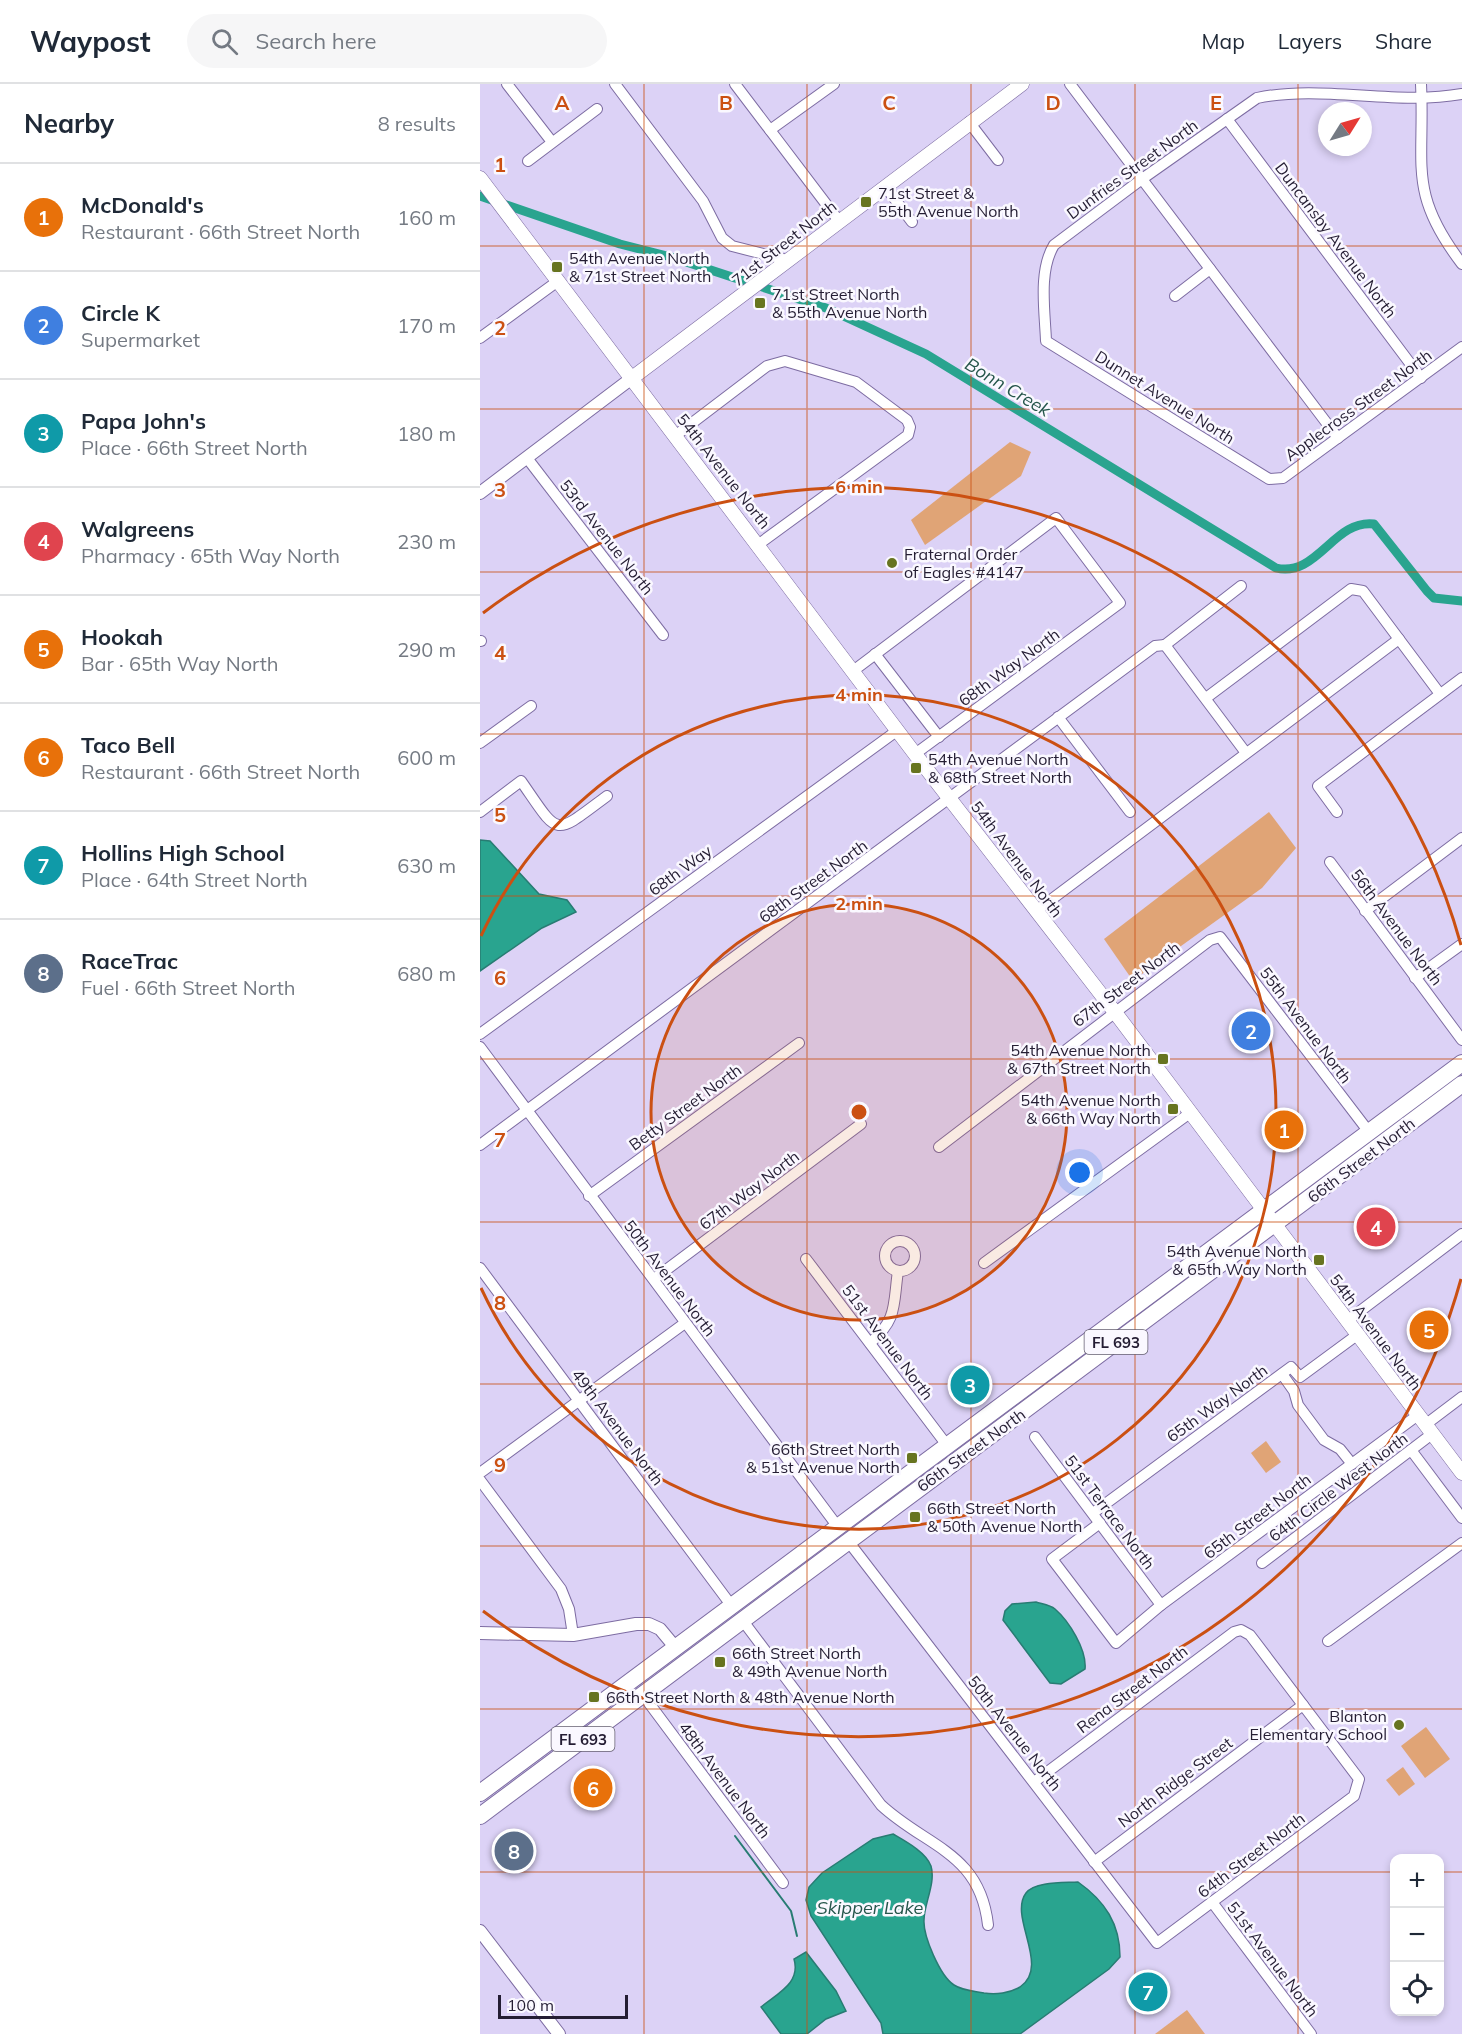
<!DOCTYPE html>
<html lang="en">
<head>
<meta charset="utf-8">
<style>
	:root { --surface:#fff; --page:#f6f6f7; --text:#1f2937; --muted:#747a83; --line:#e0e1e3; --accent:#7c3aed }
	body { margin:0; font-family:Mulish,sans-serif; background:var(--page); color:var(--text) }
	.controls { position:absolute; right:18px; bottom:18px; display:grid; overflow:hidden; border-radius:12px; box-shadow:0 3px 9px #0003 }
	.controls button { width:54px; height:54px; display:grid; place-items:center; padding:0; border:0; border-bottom:2px solid var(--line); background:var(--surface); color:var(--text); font:30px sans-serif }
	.compass { position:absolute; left:838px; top:18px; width:54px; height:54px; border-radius:50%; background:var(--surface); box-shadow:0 3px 9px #0003; rotate:53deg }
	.scale { position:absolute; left:18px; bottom:15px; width:130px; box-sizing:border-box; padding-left:6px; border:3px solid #241d33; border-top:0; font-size:16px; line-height:21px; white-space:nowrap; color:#241d33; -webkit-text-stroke:4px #faf8ff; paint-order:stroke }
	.you { position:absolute; left:600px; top:1089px; width:21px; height:21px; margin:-15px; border:4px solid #fff; border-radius:50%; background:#1a73e8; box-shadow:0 0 0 9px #1a73e833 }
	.badge { display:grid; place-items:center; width:39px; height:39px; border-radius:50%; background:var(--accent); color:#fff; font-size:20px; font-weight:700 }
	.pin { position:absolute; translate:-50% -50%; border:3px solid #fff; box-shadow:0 2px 6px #0006 }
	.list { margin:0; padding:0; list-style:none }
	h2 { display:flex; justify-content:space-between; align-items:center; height:78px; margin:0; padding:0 24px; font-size:26px }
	h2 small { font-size:20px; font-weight:400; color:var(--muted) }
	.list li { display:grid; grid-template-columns:39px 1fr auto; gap:18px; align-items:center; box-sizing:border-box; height:108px; padding:0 24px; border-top:2px solid var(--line) }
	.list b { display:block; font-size:22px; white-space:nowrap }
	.list p { margin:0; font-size:20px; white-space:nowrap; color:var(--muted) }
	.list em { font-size:20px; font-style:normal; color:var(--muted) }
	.icon { flex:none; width:33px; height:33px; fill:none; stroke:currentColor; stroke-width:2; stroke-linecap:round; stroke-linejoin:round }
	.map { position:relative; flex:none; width:982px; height:1950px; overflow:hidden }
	header { display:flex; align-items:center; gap:36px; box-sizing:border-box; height:84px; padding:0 30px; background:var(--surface); border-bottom:2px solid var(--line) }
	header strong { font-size:28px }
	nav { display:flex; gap:33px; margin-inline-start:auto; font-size:21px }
	.search { width:420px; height:54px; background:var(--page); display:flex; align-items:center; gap:15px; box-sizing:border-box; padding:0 21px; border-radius:33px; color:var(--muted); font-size:22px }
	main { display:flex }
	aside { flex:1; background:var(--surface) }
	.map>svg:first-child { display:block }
	.green { fill:#e0a476 }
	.water { fill:#29a48f; stroke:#287c73; stroke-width:1.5 }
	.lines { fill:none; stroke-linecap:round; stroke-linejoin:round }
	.stream { stroke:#287c73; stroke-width:2 }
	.canal { stroke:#29a48f; stroke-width:9 }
	.minor-casing { stroke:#7d6ca2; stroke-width:12 }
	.tertiary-casing { stroke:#7d6ca2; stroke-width:14 }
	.secondary-casing { stroke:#7d6ca2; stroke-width:15 }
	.primary-casing { stroke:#7d6ca2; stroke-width:18 }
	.minor { stroke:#fff; stroke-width:10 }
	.tertiary { stroke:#fff; stroke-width:12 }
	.secondary { stroke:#fff; stroke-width:14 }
	.primary { stroke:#fff; stroke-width:16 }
	.grid { fill:none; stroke:#cb5012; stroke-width:1.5; stroke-opacity:0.55 }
	.ring { fill:none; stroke:#cb5012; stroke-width:3 }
	.poi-dot { fill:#677420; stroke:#faf8ff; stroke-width:2 }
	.labels { text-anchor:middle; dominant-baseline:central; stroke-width:5; stroke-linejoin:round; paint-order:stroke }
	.shield { fill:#faf8ff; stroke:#645f70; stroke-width:1.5 }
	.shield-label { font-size:15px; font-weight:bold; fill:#241d33 }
	.street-label { font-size:16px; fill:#241d33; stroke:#faf8ff }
	.poi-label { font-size:16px; fill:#241d33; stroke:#faf8ff; text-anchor:start }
	.water-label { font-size:18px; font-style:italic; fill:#26564c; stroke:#faf8ff }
	.grid-label { font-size:20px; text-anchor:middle; font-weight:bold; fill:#cb5012; stroke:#faf8ff; stroke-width:5; stroke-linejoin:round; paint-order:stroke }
	.centre { fill:#cb5012; stroke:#faf8ff; stroke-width:3 }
	.ring-label { font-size:18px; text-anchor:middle; font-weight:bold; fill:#cb5012; stroke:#faf8ff; stroke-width:5; stroke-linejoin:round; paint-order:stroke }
</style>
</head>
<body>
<header>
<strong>Waypost</strong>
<div class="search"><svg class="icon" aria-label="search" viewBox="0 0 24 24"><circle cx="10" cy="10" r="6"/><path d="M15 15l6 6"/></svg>Search here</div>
<nav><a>Map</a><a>Layers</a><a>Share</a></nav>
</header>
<main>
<aside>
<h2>Nearby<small>8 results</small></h2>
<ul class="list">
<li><span class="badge" style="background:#e8710a">1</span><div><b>McDonald's</b><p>Restaurant · 66th Street North</p></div><em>160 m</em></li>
<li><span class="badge" style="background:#3f7fe0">2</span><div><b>Circle K</b><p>Supermarket</p></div><em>170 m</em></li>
<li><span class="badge" style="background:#0f9aa8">3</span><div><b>Papa John's</b><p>Place · 66th Street North</p></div><em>180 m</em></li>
<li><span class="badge" style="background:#e0444e">4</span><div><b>Walgreens</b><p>Pharmacy · 65th Way North</p></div><em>230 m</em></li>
<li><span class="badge" style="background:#e8710a">5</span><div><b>Hookah</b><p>Bar · 65th Way North</p></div><em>290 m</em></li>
<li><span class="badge" style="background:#e8710a">6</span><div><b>Taco Bell</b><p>Restaurant · 66th Street North</p></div><em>600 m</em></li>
<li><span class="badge" style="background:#0f9aa8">7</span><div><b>Hollins High School</b><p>Place · 64th Street North</p></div><em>630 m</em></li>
<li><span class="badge" style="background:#5c6f8a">8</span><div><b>RaceTrac</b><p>Fuel · 66th Street North</p></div><em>680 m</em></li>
</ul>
</aside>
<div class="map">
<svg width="982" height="1950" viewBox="0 0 982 1950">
	<rect width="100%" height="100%" fill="#dcd2f6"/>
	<!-- green -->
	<g class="green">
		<path d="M530,358L551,368L541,392L445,461L431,436Z"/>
		<path d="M789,728L816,764L782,804L662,890L651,894L624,855Z"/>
		<path d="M786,1357L801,1378L786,1389L771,1369Z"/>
		<path d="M946,1643L970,1675L945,1694L921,1662Z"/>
		<path d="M923,1683L935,1700L919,1712L906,1696Z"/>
		<path d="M707,1926L725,1950H675Z"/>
	</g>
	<!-- water -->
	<g class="water">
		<path d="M0,756L10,757L59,810L87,816L96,828L62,844L0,887Z"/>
		<path d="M556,1518C562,1520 570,1521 575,1525C589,1537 607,1566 605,1585L581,1600L570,1599L523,1536L525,1527L532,1520Z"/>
		<path d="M413,1750C425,1757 446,1768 451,1782C456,1799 444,1820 444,1836C443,1852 460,1892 474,1901C483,1907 494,1907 504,1909C516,1911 530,1909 540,1903C571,1882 528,1833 546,1809C555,1797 585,1799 598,1798C625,1817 640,1840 640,1873L629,1885L540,1950H403L401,1939L331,1832L326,1816L329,1803L342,1789L393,1755Z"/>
		<path d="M326,1868L356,1907L366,1927L346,1935L327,1950H301L281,1923C298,1909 321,1899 314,1875Z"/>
	</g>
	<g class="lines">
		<!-- stream -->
		<path class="stream" d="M255,1752L311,1827L317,1852"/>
		<!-- canal -->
		<path class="canal" d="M0,112L140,160L191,173L346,224L446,270L796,484C837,494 854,435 894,440L947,507L954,514L982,517"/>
		<defs>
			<g id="minor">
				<path d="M27,0L72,58"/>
				<path d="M135,0L223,117L242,154L252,162L307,176"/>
				<path d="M255,0L359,137"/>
				<path d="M590,0L858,354"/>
				<path d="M941,0C945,82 927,108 982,180"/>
				<path d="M982,10C915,22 842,0 777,14L662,95L574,161C558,187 565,228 566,257L789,395L803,394L982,263"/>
				<path d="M747,35L941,294"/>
				<path d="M489,38L518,76"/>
				<path d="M290,46L354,0"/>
				<path d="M48,77L117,25"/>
				<path d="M405,102L432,138"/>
				<path d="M695,212L730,185"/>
				<path d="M0,254L78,197"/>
				<path d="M195,352L287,282L305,277L376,298L427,336L430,343L428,351L279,460"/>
				<path d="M47,374L183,551"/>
				<path d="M0,557H1"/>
				<path d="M685,561L766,669"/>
				<path d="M685,561L761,502"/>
				<path d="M395,570L459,653"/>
				<path d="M373,587L576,434L640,519L435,670"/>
				<path d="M726,614L871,505L883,507L960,610"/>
				<path d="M578,633L650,728"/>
				<path d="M0,659L51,622"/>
				<path d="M0,728L41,697C80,753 72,753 127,712"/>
				<path d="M857,728L838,702L982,594"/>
				<path d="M850,778L982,956"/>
				<path d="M556,827L919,555"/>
				<path d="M885,827L982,754"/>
				<path d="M935,894L982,860"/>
				<path d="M0,950L418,646"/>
				<path d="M0,963L358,1443"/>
				<path d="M0,1061L675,562L685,561"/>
				<path d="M459,1063L730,856L740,853L889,1048"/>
				<path d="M109,1112L319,959"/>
				<circle cx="420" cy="1172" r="15"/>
				<path d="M326,1175L466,1360"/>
				<path d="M504,1179L710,1029"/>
				<path d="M0,1184L251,1521"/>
				<path d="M174,1195L381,1040"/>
				<path d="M867,1237L982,1150"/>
				<path d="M390,1259C418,1235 413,1221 418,1187"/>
				<path d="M802,1290L814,1307L818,1321L844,1356L860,1365L872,1380"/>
				<path d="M945,1341L982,1313"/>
				<path d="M555,1353L681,1521"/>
				<path d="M931,1366L982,1434"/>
				<path d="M0,1389L205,1239"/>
				<path d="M0,1396L81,1505L89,1525L93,1551"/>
				<path d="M613,1429L811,1283L820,1293L877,1251"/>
				<path d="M620,1439L572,1475L636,1559L681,1521L938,1331"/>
				<path d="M368,1457L677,1859L874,1712L879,1695L770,1551L761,1546L754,1548L554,1698"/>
				<path d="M782,1479L952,1350"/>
				<path d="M263,1537L401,1721C446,1763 500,1768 508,1841"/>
				<path d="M848,1557L982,1459"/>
				<path d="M163,1611L303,1799"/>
				<path d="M614,1778L823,1621"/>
				<path d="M732,1818L831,1950"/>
			</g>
			<g id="tertiary">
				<path d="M0,409L152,294"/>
				<path d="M0,1549L93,1551L156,1540H169L180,1545L195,1563"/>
				<path d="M0,1847L79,1950"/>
			</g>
			<g id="secondary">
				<path d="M0,94L435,670L634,927L982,1389"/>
				<path d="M152,294L542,0"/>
			</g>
			<g id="primary">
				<path d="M0,1709L982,979"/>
				<path d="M0,1732L982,1000"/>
			</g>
		</defs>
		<!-- minor casing -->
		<use href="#minor" class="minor-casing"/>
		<!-- tertiary casing -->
		<use href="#tertiary" class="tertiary-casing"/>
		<!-- secondary casing -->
		<use href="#secondary" class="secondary-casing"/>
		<!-- primary casing -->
		<use href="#primary" class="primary-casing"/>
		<!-- minor -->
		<use href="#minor" class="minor"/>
		<!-- tertiary -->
		<use href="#tertiary" class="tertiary"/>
		<!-- secondary -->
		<use href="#secondary" class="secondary"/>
		<!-- primary -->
		<use href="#primary" class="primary"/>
	</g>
	<!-- grid -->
	<path class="grid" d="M164,0V1950M327,0V1950M491,0V1950M655,0V1950M818,0V1950M0,162H982M0,325H982M0,488H982M0,650H982M0,812H982M0,975H982M0,1138H982M0,1300H982M0,1462H982M0,1625H982M0,1788H914M960,1788H982"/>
	<!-- distance rings -->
	<circle cx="379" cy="1028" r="208" fill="#cb5012" fill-opacity=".12"/>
	<g class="ring">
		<circle cx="379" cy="1028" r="208"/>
		<path d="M1 852A417 417 0 1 1 1 1204"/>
		<path d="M981 1195A625 625 0 0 1 3 1527M3 529A625 625 0 0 1 981 861"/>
	</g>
	<!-- markers -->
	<g class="poi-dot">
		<rect x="380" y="112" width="12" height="12" rx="3"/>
		<rect x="71" y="177" width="12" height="12" rx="3"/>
		<rect x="274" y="213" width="12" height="12" rx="3"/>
		<circle cx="412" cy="479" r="6"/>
		<rect x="430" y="678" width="12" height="12" rx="3"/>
		<rect x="677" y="969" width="12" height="12" rx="3"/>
		<rect x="687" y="1019" width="12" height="12" rx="3"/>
		<rect x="833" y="1170" width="12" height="12" rx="3"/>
		<rect x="426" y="1368" width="12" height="12" rx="3"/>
		<rect x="429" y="1427" width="12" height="12" rx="3"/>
		<rect x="234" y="1572" width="12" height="12" rx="3"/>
		<rect x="108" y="1607" width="12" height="12" rx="3"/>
		<circle cx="919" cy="1641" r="6"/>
	</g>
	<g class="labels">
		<!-- shield labels -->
		<g class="shield">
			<rect x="604.5" y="1246" width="63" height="24" rx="4.5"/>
			<rect x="71.5" y="1643" width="63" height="24" rx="4.5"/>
		</g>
		<g class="shield-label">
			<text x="636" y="1258">FL 693</text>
			<text x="103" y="1655">FL 693</text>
		</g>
		<!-- street labels -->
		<g class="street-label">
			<text transform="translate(652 85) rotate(-36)">Dunfries Street North</text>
			<text transform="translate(856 156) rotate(53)">Duncansby Avenue North</text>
			<text transform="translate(304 159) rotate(-38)">71st Street North</text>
			<text transform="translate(685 313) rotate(32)">Dunnet Avenue North</text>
			<text transform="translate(878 321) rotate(-36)">Applecross Street North</text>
			<text transform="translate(244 387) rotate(52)">54th Avenue North</text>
			<text transform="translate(127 453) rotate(52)">53rd Avenue North</text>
			<text transform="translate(529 583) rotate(-36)">68th Way North</text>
			<text transform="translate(537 775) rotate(53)">54th Avenue North</text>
			<text transform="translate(200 786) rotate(-36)">68th Way</text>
			<text transform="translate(333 797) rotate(-36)">68th Street North</text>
			<text transform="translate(917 843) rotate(53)">56th Avenue North</text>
			<text transform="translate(646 900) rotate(-37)">67th Street North</text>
			<text transform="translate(826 941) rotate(53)">55th Avenue North</text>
			<text transform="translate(205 1023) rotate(-36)">Betty Street North</text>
			<text transform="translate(881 1076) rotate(-37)">66th Street North</text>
			<text transform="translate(269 1106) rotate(-37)">67th Way North</text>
			<text transform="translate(190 1194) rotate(53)">50th Avenue North</text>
			<text transform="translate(896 1248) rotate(53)">54th Avenue North</text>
			<text transform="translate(408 1258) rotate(53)">51st Avenue North</text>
			<text transform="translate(737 1319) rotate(-36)">65th Way North</text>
			<text transform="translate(138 1343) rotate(53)">49th Avenue North</text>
			<text transform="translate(491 1366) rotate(-36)">66th Street North</text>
			<text transform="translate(858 1403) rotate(-37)">64th Circle West North</text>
			<text transform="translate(630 1428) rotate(53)">51st Terrace North</text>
			<text transform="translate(777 1432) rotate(-37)">65th Street North</text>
			<text transform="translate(652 1605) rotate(-37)">Rena Street North</text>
			<text transform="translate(535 1649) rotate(52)">50th Avenue North</text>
			<text transform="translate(245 1696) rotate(53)">48th Avenue North</text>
			<text transform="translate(695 1698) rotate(-37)">North Ridge Street</text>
			<text transform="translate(771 1771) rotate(-37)">64th Street North</text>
			<text transform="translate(793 1875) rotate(53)">51st Avenue North</text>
		</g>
		<!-- poi labels -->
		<g class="poi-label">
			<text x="398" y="109">71st Street &amp;<tspan x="398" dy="18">55th Avenue North</tspan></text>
			<text x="89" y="174">54th Avenue North<tspan x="89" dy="18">&amp; 71st Street North</tspan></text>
			<text x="292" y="210">71st Street North<tspan x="292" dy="18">&amp; 55th Avenue North</tspan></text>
			<text x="424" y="470">Fraternal Order<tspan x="424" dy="18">of Eagles #4147</tspan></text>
			<text x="448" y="675">54th Avenue North<tspan x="448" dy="18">&amp; 68th Street North</tspan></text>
			<text x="671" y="966" text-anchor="end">54th Avenue North<tspan x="671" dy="18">&amp; 67th Street North</tspan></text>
			<text x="681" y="1016" text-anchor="end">54th Avenue North<tspan x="681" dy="18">&amp; 66th Way North</tspan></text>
			<text x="827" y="1167" text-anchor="end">54th Avenue North<tspan x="827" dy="18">&amp; 65th Way North</tspan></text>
			<text x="420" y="1365" text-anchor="end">66th Street North<tspan x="420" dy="18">&amp; 51st Avenue North</tspan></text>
			<text x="447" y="1424">66th Street North<tspan x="447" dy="18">&amp; 50th Avenue North</tspan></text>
			<text x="252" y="1569">66th Street North<tspan x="252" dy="18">&amp; 49th Avenue North</tspan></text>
			<text x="126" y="1613">66th Street North &amp; 48th Avenue North</text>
			<text x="907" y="1632" text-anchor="end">Blanton<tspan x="907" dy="18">Elementary School</tspan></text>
		</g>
		<!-- water labels -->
		<g class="water-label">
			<text transform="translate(528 303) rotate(31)">Bonn Creek</text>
			<text x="390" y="1823">Skipper Lake</text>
		</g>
	</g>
	<g class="grid-label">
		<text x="82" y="26">A</text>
		<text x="246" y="26">B</text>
		<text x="409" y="26">C</text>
		<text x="573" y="26">D</text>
		<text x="736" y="26">E</text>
		<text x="20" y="88">1</text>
		<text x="20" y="251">2</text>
		<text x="20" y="413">3</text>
		<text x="20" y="576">4</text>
		<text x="20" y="738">5</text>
		<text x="20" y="901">6</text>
		<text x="20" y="1063">7</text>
		<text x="20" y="1226">8</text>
		<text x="20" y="1388">9</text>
	</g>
	<circle cx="379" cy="1028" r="9" class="centre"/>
	<g class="ring-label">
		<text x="379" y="409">6 min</text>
		<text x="379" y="617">4 min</text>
		<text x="379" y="826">2 min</text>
	</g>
</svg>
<div class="controls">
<button>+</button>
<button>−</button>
<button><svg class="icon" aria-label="locate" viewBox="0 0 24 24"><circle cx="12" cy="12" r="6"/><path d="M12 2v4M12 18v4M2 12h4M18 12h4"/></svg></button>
</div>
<svg class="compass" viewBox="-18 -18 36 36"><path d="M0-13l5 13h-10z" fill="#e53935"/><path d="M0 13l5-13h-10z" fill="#747a83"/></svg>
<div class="scale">100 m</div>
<div class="you"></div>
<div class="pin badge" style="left:804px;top:1046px;background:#e8710a">1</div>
<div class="pin badge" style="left:771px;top:947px;background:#3f7fe0">2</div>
<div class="pin badge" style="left:490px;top:1301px;background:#0f9aa8">3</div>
<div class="pin badge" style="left:896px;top:1143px;background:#e0444e">4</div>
<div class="pin badge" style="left:949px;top:1246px;background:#e8710a">5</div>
<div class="pin badge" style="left:113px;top:1704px;background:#e8710a">6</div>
<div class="pin badge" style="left:668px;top:1908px;background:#0f9aa8">7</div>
<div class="pin badge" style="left:34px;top:1767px;background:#5c6f8a">8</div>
</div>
</main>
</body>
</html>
